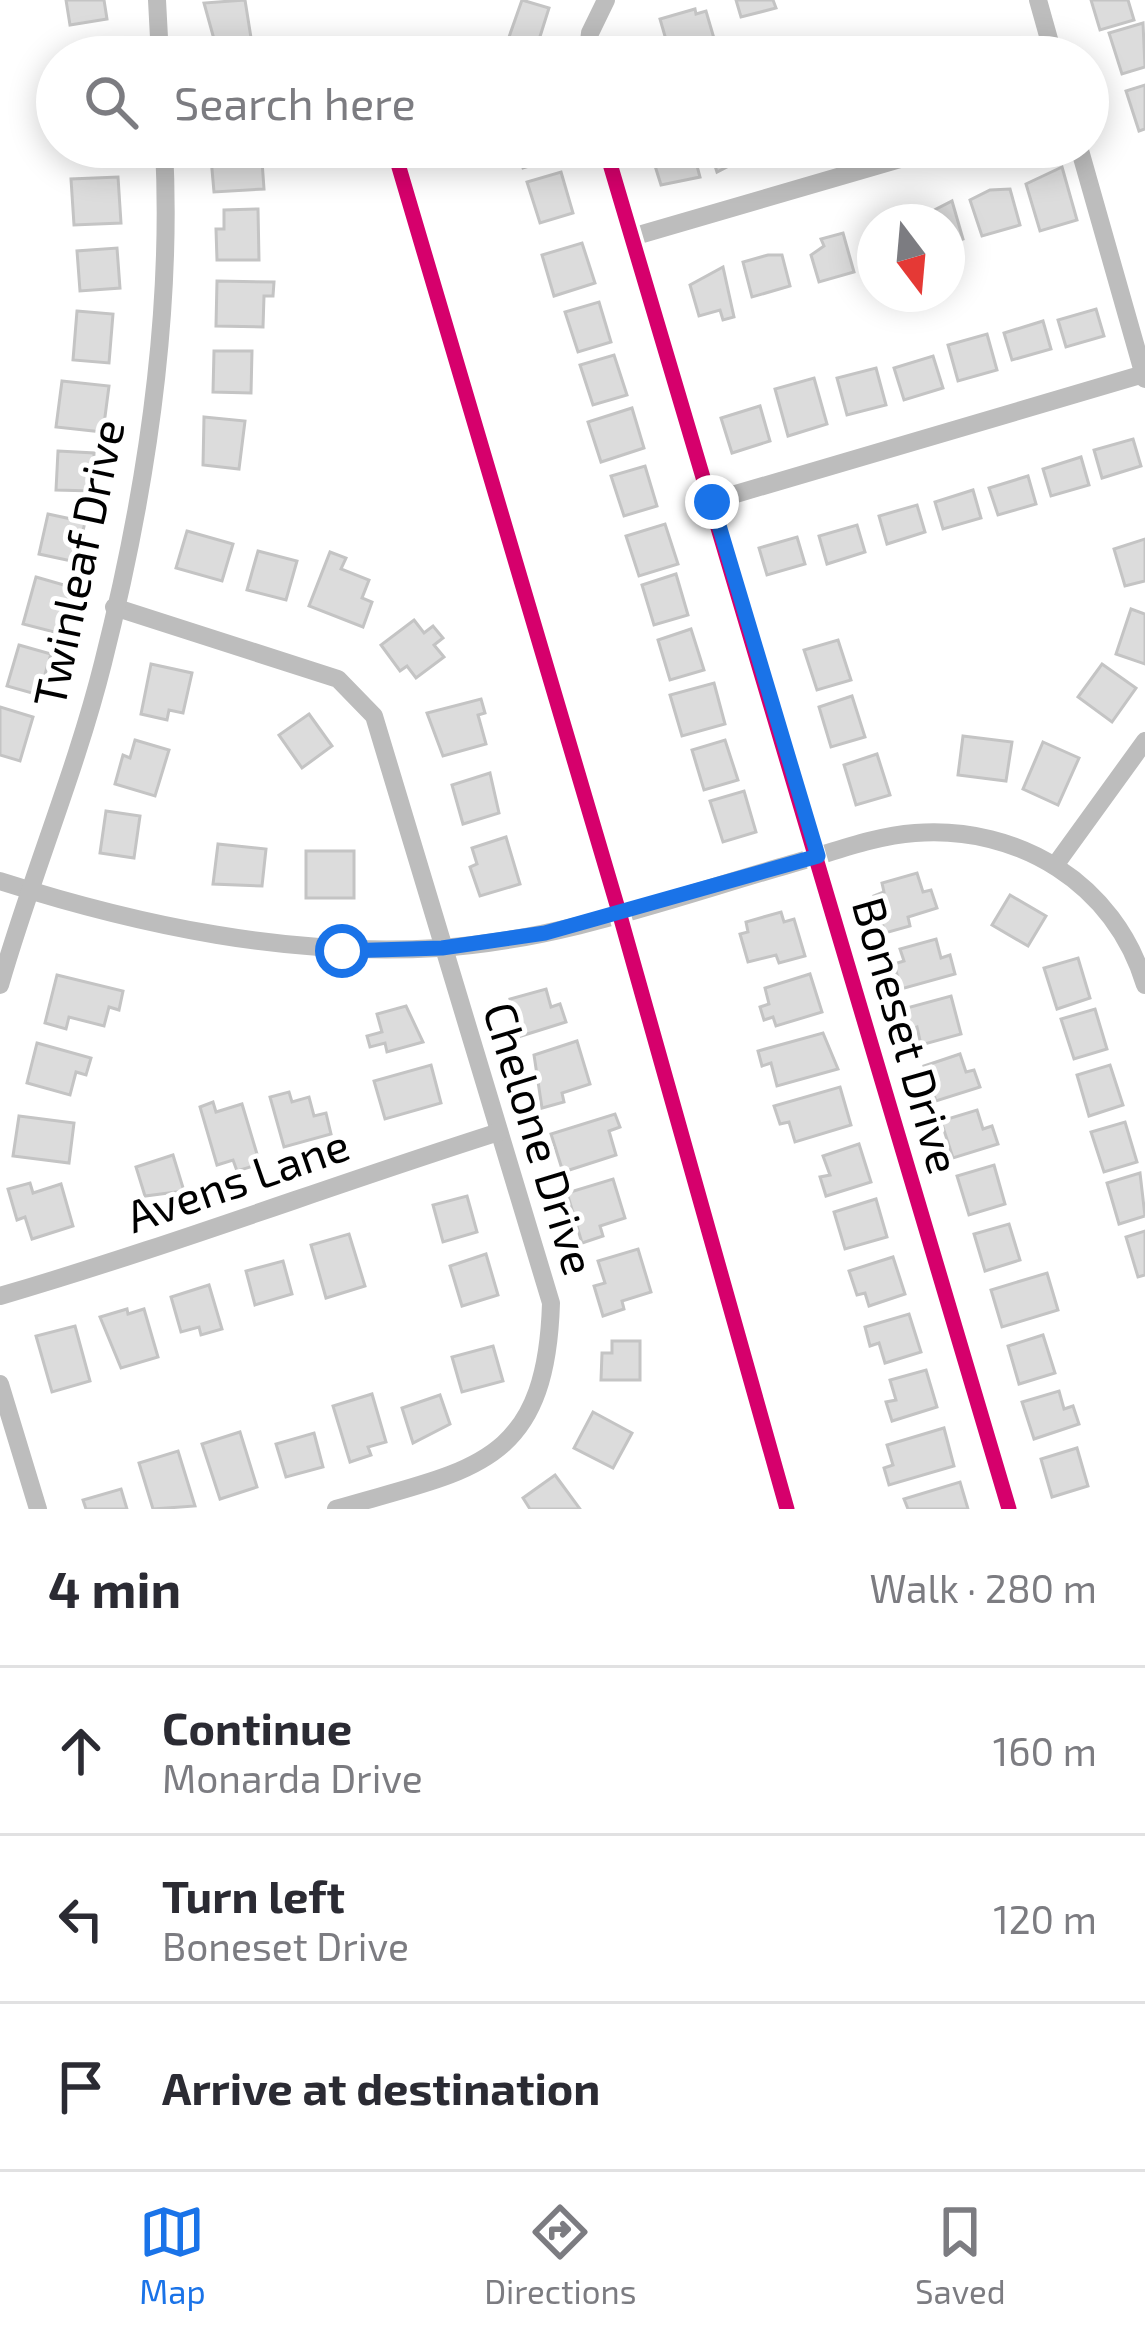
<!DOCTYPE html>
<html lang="en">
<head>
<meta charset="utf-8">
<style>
	:root { --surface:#fff; --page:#f2f2f3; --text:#2b2b33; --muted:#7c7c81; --line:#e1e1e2; --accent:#1a73e8 }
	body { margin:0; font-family:"Exo 2",sans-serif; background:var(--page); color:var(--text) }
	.compass { position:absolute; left:857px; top:204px; width:108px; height:108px; border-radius:50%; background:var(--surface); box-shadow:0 6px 30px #0003; rotate:164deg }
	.stop { position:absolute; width:36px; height:36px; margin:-27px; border:9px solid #1a73e8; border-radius:50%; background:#fff }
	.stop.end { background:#1a73e8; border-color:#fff; box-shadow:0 3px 12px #0008 }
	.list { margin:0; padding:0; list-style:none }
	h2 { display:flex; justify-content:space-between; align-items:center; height:156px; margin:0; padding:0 48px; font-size:51px }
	h2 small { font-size:39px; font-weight:400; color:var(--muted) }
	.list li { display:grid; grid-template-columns:78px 1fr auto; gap:36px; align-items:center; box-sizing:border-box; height:168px; padding:0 48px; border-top:3px solid var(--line) }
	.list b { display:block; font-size:45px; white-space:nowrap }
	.list p { margin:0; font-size:39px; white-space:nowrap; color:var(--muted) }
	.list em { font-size:39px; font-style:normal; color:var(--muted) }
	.icon { flex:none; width:66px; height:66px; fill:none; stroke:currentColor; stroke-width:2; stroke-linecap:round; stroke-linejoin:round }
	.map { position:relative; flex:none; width:1145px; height:1509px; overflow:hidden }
	.search { position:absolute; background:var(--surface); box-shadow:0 6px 30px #0003; left:36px; right:36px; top:36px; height:132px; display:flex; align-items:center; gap:30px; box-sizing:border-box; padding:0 42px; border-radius:66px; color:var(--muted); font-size:45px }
	.sheet { height:660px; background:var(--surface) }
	nav { display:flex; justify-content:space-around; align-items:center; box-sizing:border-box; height:168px; border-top:3px solid var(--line); background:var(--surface); font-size:33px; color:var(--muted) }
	nav a { display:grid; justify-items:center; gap:6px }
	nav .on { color:var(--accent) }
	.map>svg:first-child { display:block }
	.building { fill:#dcdcdc; stroke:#c4c4c4; stroke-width:3 }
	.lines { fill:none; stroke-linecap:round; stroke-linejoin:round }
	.minor { stroke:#bdbdbd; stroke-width:18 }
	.cycleway-casing { stroke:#fff; stroke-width:22 }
	.cycleway { stroke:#d6006c; stroke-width:15 }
	.route { stroke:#1a73e8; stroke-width:15 }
	.labels { text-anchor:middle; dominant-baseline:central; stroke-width:10; stroke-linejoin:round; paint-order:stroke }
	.street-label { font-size:45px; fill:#000; stroke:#fff }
</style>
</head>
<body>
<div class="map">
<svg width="1145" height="1509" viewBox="0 0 1145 1509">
	<rect width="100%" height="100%" fill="#fff"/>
	<!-- building -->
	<g class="building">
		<path d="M66,0H104L107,19L70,25Z"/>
		<path d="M245,0L252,44L217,50L204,3Z"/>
		<path d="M522,0L549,8L537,46L509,37Z"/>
		<path d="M736,0H773L776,8L741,17Z"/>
		<path d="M1091,0H1128L1134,20L1100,30Z"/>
		<path d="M695,9L696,14L706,11L718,52L671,57L660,19Z"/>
		<path d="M1143,23L1145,67L1122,74L1109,33Z"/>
		<path d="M110,42L112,57H72L70,49Z"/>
		<path d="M1145,85V129L1139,131L1126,91Z"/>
		<path d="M81,147H118V157L82,158Z"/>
		<path d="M210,147H261L264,189L214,192Z"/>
		<path d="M516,147H553L556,158L523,168Z"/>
		<path d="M674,147H692L700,177L661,185L651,153Z"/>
		<path d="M709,147H746L748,156L717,172Z"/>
		<path d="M1062,167L1077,220L1040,231L1026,184Z"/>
		<path d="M561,172L573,213L540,223L527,182Z"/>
		<path d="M118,177L121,223L74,225L71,179Z"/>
		<path d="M1010,189L1020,225L982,236L970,200L990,190Z"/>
		<path d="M952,201L963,239L947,244V222L919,218Z"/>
		<path d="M258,209L259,260H217L216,229H224V210Z"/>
		<path d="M843,233L854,272L819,282L811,255L824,246L821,239Z"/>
		<path d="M582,243L595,283L554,296L542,255Z"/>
		<path d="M117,248L120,288L80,291L77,251Z"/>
		<path d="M768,255H782L790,286L752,297L743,262Z"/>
		<path d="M723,267L734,317L723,320L720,310L699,316L690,285Z"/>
		<path d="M217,281L274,282L273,296H264L263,327L216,326Z"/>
		<path d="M599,302L611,342L578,352L565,312Z"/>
		<path d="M1096,309L1104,336L1066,347L1058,320Z"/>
		<path d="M77,311L113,314L109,363L73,360Z"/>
		<path d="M1043,321L1051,349L1012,360L1004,333Z"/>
		<path d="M987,334L997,370L958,381L948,345Z"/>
		<path d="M214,351H252L251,393L213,392Z"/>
		<path d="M614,355L627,395L593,405L580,365Z"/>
		<path d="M933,356L943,388L904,400L894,368Z"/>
		<path d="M876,368L886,405L847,415L837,378Z"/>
		<path d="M814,378L827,424L788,436L775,389Z"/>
		<path d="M62,381L109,386L103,432L56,427Z"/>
		<path d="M760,406L770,441L732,453L721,418Z"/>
		<path d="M632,408L644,448L601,462L588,422Z"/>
		<path d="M204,417L245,421L239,469L203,465Z"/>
		<path d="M1133,439L1141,466L1102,478L1094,450Z"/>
		<path d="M58,451L94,453L93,491L56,490Z"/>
		<path d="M1081,457L1089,485L1051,496L1043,469Z"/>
		<path d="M645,466L657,506L624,516L611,476Z"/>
		<path d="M1028,476L1036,504L998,515L989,488Z"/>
		<path d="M973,490L981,518L943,529L935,502Z"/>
		<path d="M917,505L925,532L887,544L879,516Z"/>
		<path d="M48,514L85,522L76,562L39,554Z"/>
		<path d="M665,524L678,564L639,576L626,536Z"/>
		<path d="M857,525L865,552L827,564L819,536Z"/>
		<path d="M187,531L233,544L222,581L176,568Z"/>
		<path d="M797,537L805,564L767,575L759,548Z"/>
		<path d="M1145,539V581L1125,586L1114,549Z"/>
		<path d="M258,551L297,561L286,600L247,590Z"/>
		<path d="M330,552L346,558L341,569L369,580L362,598L372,602L363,627L309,606Z"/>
		<path d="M676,574L688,615L654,625L642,585Z"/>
		<path d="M36,577L71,587L58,633L23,624Z"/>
		<path d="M1131,609L1145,614V664L1116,654Z"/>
		<path d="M414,620L424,633L433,626L443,638L434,645L444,657L416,678L407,666L400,671L381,645Z"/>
		<path d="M691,629L704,670L670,680L658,640Z"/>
		<path d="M838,640L851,680L817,690L804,650Z"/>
		<path d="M19,645L51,654L39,695L7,686Z"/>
		<path d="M151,664L192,673L183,713L169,710L167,720L141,714Z"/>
		<path d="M1102,664L1136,688L1112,722L1078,697Z"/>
		<path d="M714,683L725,724L682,736L670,695Z"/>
		<path d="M852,696L865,737L831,747L819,707Z"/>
		<path d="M481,699L485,713L478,715L486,744L443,756L427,713Z"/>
		<path d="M0,707L33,717L20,761L0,755Z"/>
		<path d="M309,714L332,746L302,768L279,735Z"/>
		<path d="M963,736L1012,742L1006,781L958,775Z"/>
		<path d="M135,740L169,750L155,796L115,784L123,755L130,758Z"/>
		<path d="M725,740L738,780L704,790L692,750Z"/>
		<path d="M1043,742L1079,758L1058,805L1023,789Z"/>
		<path d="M877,754L890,795L856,805L844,765Z"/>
		<path d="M490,773L499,813L463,824L452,785Z"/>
		<path d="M744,791L756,832L723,842L710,801Z"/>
		<path d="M106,811L140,816L134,858L100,853Z"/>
		<path d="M506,837L520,884L480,896L470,867L477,864L472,848Z"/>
		<path d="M218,844L266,849L262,886L213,884Z"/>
		<rect x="306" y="851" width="48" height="47"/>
		<path d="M917,873L923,892L931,890L937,908L908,917L910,926L885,933L874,896L884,892L882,883Z"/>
		<path d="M1010,895L1046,916L1028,946L992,925Z"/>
		<path d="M781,912L784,922L794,919L805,956L779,963L776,955L748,962L740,934L748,932L746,922Z"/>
		<path d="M936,939L941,958L950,955L955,974L901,989L894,964L904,961L900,949Z"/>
		<path d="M1078,958L1090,998L1057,1009L1044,968Z"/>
		<path d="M810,974L822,1012L776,1026L773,1017L764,1020L760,1007L769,1004L765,988Z"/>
		<path d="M57,975L123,991L119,1010L109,1007L104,1026L69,1017L66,1029L45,1023Z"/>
		<path d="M546,989L551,1007L560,1004L566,1022L521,1036L510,999Z"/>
		<path d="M951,996L961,1034L921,1045L917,1027L909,1030L903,1009Z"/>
		<path d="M406,1006L423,1042L387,1052L385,1043L370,1047L367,1036L382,1032L377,1014Z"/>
		<path d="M1095,1009L1107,1049L1074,1059L1061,1019Z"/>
		<path d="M823,1033L838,1069L777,1086L771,1063L762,1066L758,1051Z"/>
		<path d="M577,1041L590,1084L562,1093L564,1102L542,1108L534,1055Z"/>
		<path d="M37,1043L91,1058L86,1075L76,1072L70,1095L27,1083Z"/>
		<path d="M960,1054L966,1072L974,1070L980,1087L936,1101L924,1066Z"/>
		<path d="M431,1065L441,1103L385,1119L374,1081Z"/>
		<path d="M1110,1065L1123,1105L1089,1116L1077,1075Z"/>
		<path d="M840,1087L851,1125L795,1142L789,1122L780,1124L774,1106Z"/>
		<path d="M289,1092L292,1102L309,1097L314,1116L326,1113L331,1134L284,1147L270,1097Z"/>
		<path d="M213,1102L216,1112L242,1104L260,1164L237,1171L233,1160L217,1165L200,1107Z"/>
		<path d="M977,1110L983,1129L992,1126L998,1144L953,1158L941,1121Z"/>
		<path d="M615,1114L620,1127L609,1131L616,1155L563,1172L551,1134Z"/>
		<path d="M19,1116L74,1123L69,1163L13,1156Z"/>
		<path d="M1125,1122L1137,1162L1104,1172L1091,1132Z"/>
		<path d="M859,1144L871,1182L826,1196L820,1177L830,1175L823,1156Z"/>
		<path d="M173,1155L184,1191L145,1196L136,1167Z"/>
		<path d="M994,1165L1005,1204L969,1215L957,1176Z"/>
		<path d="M1140,1173L1145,1216L1119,1224L1107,1183Z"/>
		<path d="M613,1179L625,1218L600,1226L603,1236L582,1243L567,1193Z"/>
		<path d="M30,1183L33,1193L61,1184L73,1226L32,1239L25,1217L17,1220L8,1189Z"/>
		<path d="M467,1196L477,1232L443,1242L433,1205Z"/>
		<path d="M876,1199L887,1237L845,1249L834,1212Z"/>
		<path d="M1009,1224L1020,1260L985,1271L974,1234Z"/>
		<path d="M1145,1231V1275L1138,1277L1126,1237Z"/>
		<path d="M349,1234L365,1286L326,1298L311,1245Z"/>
		<path d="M638,1249L651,1292L622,1301L624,1309L603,1316L594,1286L605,1283L598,1261Z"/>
		<path d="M486,1254L498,1295L462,1306L450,1266Z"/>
		<path d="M893,1257L905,1294L869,1306L865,1293L857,1295L849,1271Z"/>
		<path d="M283,1261L292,1294L255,1305L246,1271Z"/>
		<path d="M1047,1273L1058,1310L1002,1327L991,1290Z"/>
		<path d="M209,1285L222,1329L201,1335L199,1327L181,1332L171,1297Z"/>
		<path d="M127,1309L128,1314L144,1309L158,1357L121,1368L100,1317Z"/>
		<path d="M909,1314L921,1352L885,1363L879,1343L870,1346L865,1327Z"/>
		<path d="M75,1326L90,1381L52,1392L36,1336Z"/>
		<path d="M1043,1335L1055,1373L1019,1384L1008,1346Z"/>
		<path d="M612,1341H640V1380H601L602,1353H612Z"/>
		<path d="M493,1346L503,1381L462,1392L452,1357Z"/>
		<path d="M926,1370L937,1407L892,1421L886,1402L896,1400L890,1380Z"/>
		<path d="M1059,1391L1064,1409L1073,1406L1079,1424L1034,1439L1022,1402Z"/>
		<path d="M372,1394L386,1442L368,1447L371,1455L350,1462L333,1406Z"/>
		<path d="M440,1395L450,1424L413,1443L402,1408Z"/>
		<path d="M593,1412L632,1433L613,1468L574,1448Z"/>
		<path d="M944,1428L954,1466L889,1485L884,1468L893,1465L887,1445Z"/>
		<path d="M240,1432L257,1487L220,1499L202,1444Z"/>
		<path d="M314,1433L323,1467L286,1477L276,1444Z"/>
		<path d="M1077,1448L1088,1486L1052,1497L1041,1459Z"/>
		<path d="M178,1451L195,1506L153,1509L139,1463Z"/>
		<path d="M555,1475L580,1509H530L523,1498Z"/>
		<path d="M960,1482L968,1509H908L904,1499Z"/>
		<path d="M121,1489L127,1509H86L83,1500Z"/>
	</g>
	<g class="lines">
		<!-- minor -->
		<g class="minor">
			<path d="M157,0L160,57"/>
			<path d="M1038,0L1054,57"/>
			<path d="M587,57L590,33L606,0"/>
			<path d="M605,147L1009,1509"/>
			<path d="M1079,147L1145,379"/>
			<path d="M632,237L941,147"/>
			<path d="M712,501L1144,374"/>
			<path d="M114,607L338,679L374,716L551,1303C546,1468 471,1469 336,1509"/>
			<path d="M1056,864L1145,741"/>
			<path d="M0,881C141,926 290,957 438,948C558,941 676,897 791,864C831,853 873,836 915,833C1019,825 1115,884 1145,985"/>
			<path d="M0,985C31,877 76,771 103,663C145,497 173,318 164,147"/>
			<path d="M0,1296C168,1247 332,1185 499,1132"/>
			<path d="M0,1384L38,1509"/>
		</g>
		<defs>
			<g id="cycleway">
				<path d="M393,147L619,912L787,1509"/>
				<path d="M605,147L1009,1509"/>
			</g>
		</defs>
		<!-- cycleway casing -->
		<use href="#cycleway" class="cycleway-casing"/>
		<!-- cycleway -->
		<use href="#cycleway" class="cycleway"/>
	</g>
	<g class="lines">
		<!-- route -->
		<path class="route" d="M342,951L442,948L545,933L818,856L712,502"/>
	</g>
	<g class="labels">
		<!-- street labels -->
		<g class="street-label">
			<text transform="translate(77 563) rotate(-78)">Twinleaf Drive</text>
			<text transform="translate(908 1035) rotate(74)">Boneset Drive</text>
			<text transform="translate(541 1138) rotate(73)">Chelone Drive</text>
			<text transform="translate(237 1179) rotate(-19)">Avens Lane</text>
		</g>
	</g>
</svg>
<svg class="compass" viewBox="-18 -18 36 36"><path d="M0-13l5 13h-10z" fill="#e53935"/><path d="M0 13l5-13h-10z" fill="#7c7c81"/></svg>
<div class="stop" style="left:342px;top:951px"></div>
<div class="stop end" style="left:712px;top:502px"></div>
<div class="search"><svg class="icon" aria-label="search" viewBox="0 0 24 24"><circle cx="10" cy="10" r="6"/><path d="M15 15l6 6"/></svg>Search here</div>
</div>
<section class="sheet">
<h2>4 min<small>Walk · 280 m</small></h2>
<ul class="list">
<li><svg class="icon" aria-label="ahead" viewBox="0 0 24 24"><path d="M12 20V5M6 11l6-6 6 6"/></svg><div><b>Continue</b><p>Monarda Drive</p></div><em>160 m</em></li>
<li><svg class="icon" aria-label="left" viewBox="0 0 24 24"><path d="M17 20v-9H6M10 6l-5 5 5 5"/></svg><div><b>Turn left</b><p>Boneset Drive</p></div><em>120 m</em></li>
<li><svg class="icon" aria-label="arrive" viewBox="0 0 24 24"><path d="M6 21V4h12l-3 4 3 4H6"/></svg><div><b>Arrive at destination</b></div></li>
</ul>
</section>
<nav>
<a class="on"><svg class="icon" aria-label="map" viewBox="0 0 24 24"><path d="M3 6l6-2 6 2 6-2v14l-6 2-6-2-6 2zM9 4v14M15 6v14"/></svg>Map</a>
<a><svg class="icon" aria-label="directions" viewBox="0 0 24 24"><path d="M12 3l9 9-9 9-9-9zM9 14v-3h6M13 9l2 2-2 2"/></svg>Directions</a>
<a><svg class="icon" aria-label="saved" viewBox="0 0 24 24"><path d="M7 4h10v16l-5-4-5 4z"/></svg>Saved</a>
</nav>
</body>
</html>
